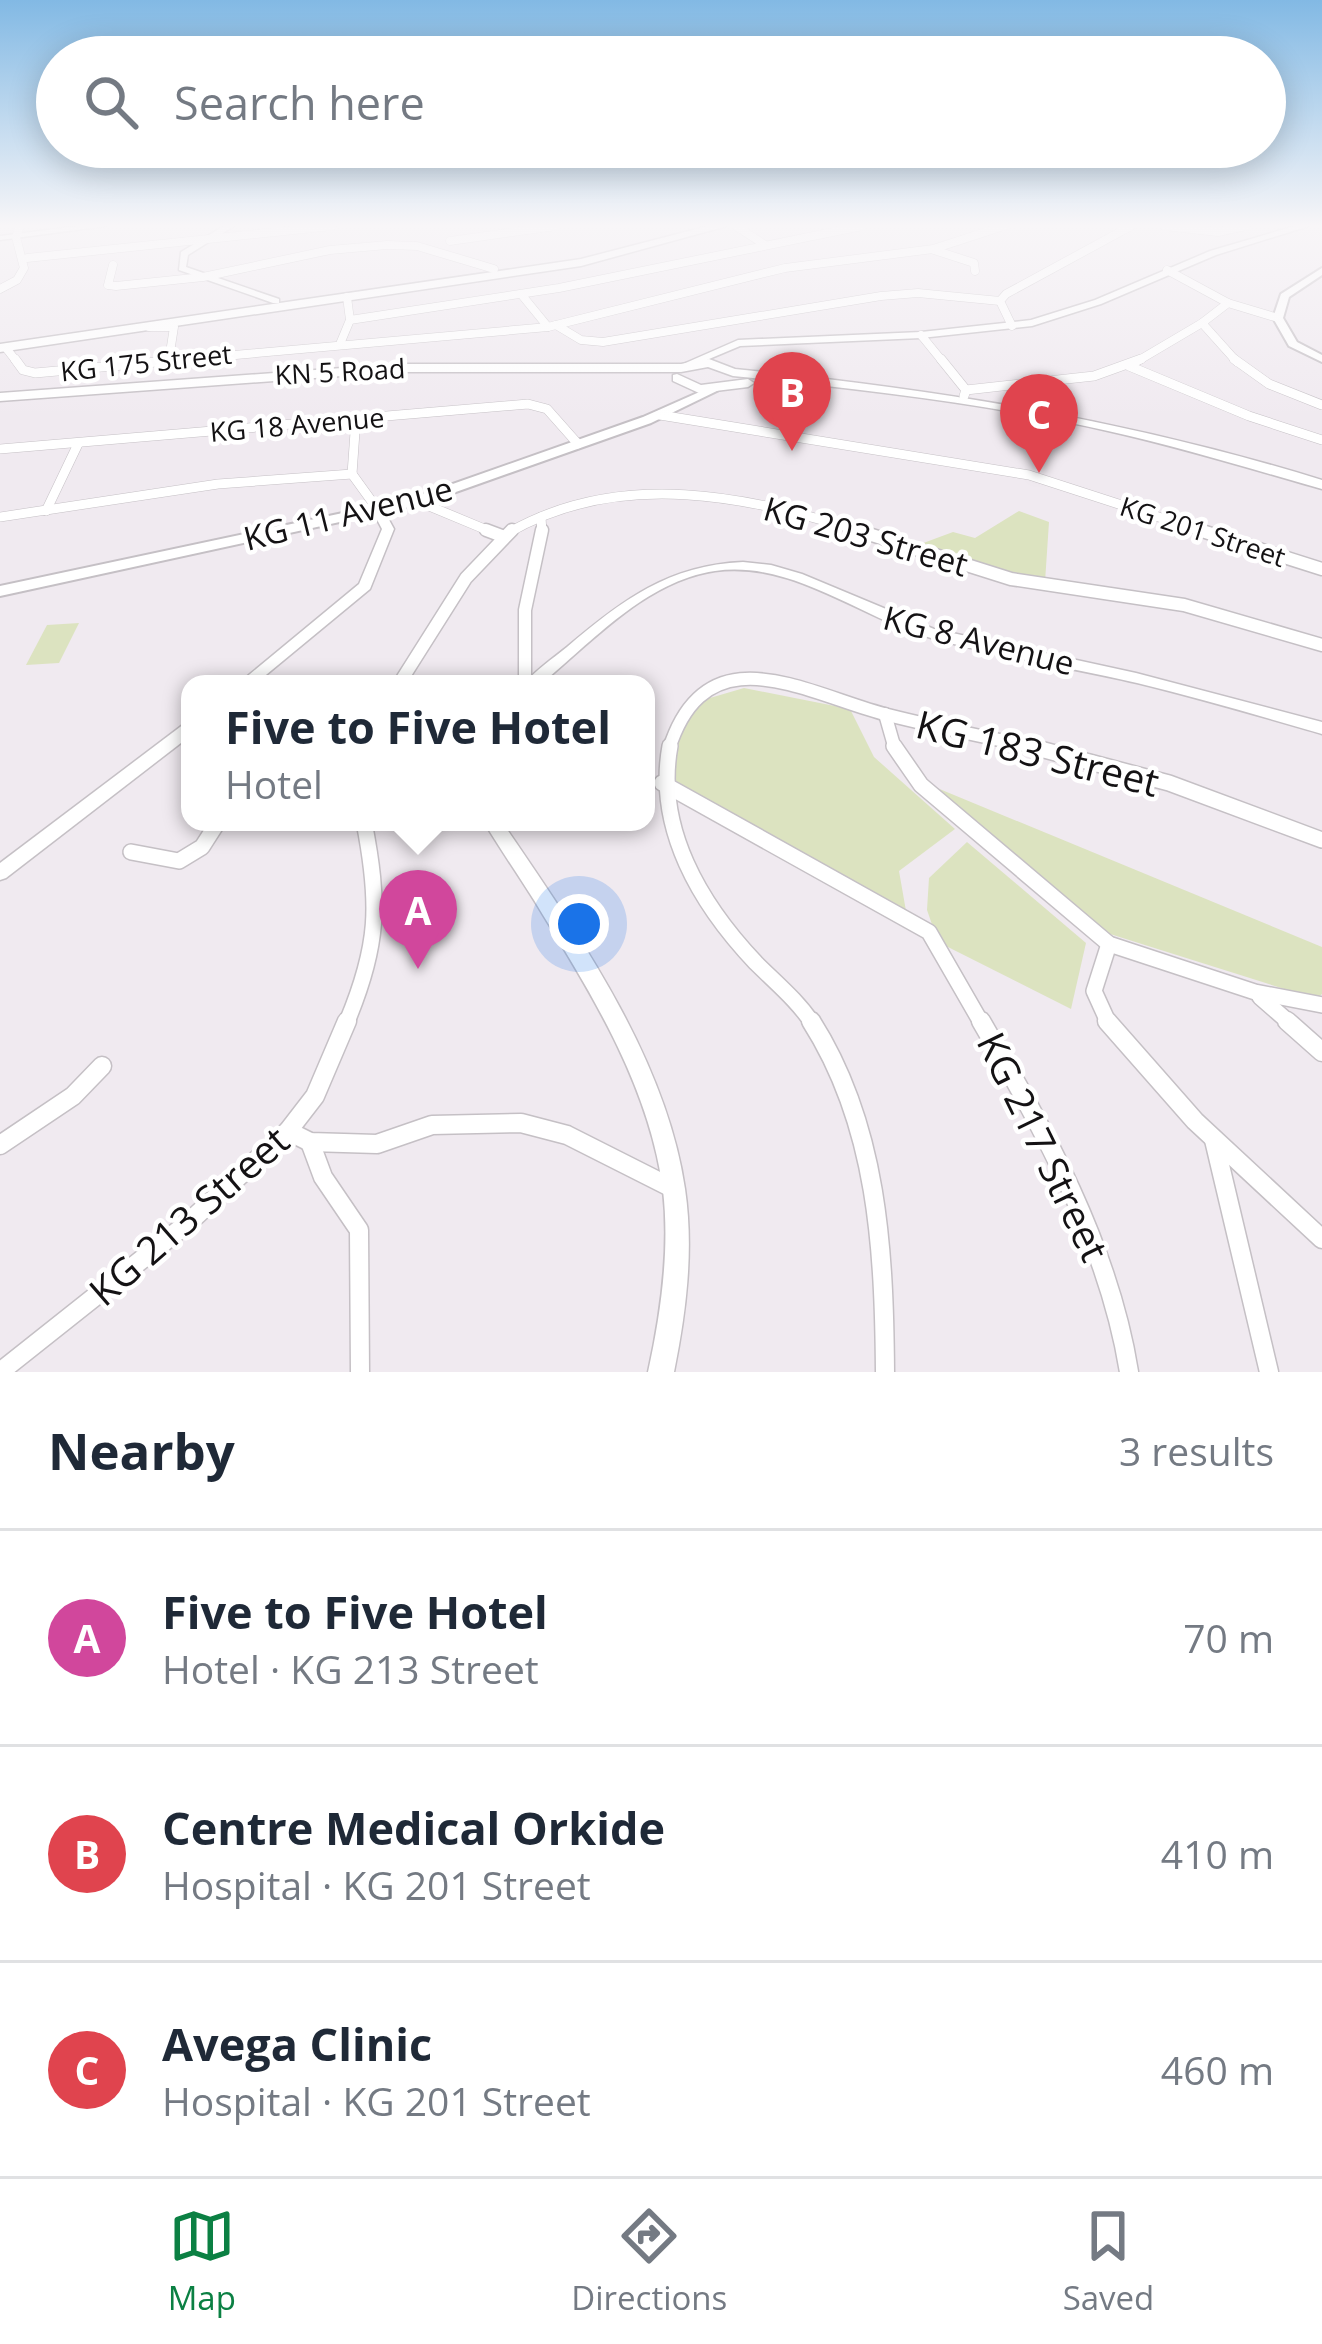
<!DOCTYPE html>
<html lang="en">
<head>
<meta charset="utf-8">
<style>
	:root { --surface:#fff; --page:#f6f6f7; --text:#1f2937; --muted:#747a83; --line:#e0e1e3; --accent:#0b8043 }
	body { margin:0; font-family:"Open Sans",sans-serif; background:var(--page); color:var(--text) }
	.you { position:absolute; left:579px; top:924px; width:42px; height:42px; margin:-30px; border:9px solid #fff; border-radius:50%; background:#1a73e8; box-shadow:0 0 0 18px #1a73e833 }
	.badge { display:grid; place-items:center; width:78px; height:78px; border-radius:50%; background:var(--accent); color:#fff; font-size:39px; font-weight:700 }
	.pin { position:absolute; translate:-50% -99px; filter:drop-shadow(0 3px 6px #0008) }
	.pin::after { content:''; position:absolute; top:63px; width:42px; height:36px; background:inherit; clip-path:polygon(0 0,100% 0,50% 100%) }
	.popup { position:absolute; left:181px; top:675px; width:474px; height:156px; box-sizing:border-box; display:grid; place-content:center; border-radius:24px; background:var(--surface); filter:drop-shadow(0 3px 9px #0005); font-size:39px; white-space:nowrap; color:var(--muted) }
	.popup b { font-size:45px; color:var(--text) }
	.popup::after { content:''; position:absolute; left:50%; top:100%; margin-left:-24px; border:24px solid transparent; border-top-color:var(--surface) }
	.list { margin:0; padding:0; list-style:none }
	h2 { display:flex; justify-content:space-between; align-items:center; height:156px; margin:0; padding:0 48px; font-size:51px }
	h2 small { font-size:39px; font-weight:400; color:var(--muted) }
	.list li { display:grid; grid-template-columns:78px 1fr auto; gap:36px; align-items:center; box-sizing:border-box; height:216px; padding:0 48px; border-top:3px solid var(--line) }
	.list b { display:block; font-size:45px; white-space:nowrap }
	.list p { margin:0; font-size:39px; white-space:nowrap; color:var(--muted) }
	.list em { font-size:39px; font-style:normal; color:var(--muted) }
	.icon { flex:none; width:66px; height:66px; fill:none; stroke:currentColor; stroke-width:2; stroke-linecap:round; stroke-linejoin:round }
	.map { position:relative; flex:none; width:1322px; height:1372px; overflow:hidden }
	.search { position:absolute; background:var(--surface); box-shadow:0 6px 30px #0003; left:36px; right:36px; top:36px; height:132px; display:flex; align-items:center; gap:30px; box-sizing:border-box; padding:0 42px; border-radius:66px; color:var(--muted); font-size:45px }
	.sheet { height:804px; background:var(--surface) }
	nav { display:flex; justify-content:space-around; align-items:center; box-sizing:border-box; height:168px; border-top:3px solid var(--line); background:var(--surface); font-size:33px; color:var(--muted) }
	nav a { display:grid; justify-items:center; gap:6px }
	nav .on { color:var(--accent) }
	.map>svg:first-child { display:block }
	.green { fill:#dce3c0 }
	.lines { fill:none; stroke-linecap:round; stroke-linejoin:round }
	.minor-far4-casing { stroke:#c5c0c5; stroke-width:9 }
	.minor-far3-casing { stroke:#c5c0c5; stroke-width:10 }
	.minor-far2-casing { stroke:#c5c0c5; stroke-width:15 }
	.minor-far1-casing { stroke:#c5c0c5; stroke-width:18 }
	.minor-casing { stroke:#c5c0c5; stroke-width:21 }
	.tertiary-casing { stroke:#c5c0c5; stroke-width:3 }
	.secondary-casing { stroke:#c5c0c5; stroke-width:4 }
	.primary-casing { stroke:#c5c0c5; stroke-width:3 }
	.trunk-casing { stroke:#c5c0c5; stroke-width:3 }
	.minor-far4 { stroke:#fff; stroke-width:8 }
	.minor-far3 { stroke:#fff; stroke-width:9 }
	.minor-far2 { stroke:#fff; stroke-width:12 }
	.minor-far1 { stroke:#fff; stroke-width:15 }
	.minor { stroke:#fff; stroke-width:18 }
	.tertiary { fill:#fff; fill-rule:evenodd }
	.secondary { fill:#fff; fill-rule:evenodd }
	.primary { fill:#fff; fill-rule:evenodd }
	.trunk { fill:#fff; fill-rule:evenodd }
	.labels { text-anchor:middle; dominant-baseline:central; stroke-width:9; stroke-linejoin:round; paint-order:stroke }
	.far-street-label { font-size:27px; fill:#141214; stroke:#fff }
	.street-label { font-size:33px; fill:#141214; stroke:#fff }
	.near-street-label { font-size:39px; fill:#141214; stroke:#fff }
</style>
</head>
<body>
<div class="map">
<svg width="1322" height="1372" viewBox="0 0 1322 1372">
	<rect width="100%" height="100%" fill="#f0eaf0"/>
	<!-- green -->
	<g class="green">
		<path d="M1019,511L1049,522L1045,582L1014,578L918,545L953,532L975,538Z"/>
		<path d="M79,623L59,663L26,665L47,625Z"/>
		<path d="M744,688L850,709L874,757L955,829L899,871L906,911L663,789L686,705Z"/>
		<path d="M925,783L1322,947V994L1316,999L1110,934Z"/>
		<path d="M967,842L1086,943L1071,1009L938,942L927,910L929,878Z"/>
	</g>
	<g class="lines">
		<defs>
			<g id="minor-far4">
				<path d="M736,226L765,245"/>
				<path d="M1164,226L1218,232L1246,226"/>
				<path d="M450,241L556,226"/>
				<path d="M934,250L974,263L975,271"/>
				<path d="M27,258L332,226"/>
				<path d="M113,265L108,285L116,286L203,277L330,250L387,245L417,246L494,269"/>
				<path d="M1167,270L1228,303L1278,318"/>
				<path d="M0,289L17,280L24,268L16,237L20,226"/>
				<path d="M521,294L548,327"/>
				<path d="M1228,303L1202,323L1237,362"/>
				<path d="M350,320L559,288L862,226"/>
				<path d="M556,325L581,340L603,342L881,296L918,293L1000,301"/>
				<path d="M1012,326L1000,301L1006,294L1131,226"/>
				<path d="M149,327H174L169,359"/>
				<path d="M921,335L943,362"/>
				<path d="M340,344L350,320L347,297"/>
				<path d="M6,348L17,362"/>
				<path d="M157,362L548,327L785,268L933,249L1004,226"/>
				<path d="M1136,362L1202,323"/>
			</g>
			<g id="minor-far3">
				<path d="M15,359L23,370L35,373L190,359"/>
				<path d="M941,359L966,390L964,396"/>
				<path d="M1234,359L1269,384L1322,405"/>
				<path d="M1129,366L1249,416L1322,440"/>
				<path d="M966,390L1094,376L1141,359"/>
				<path d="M660,415L1029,475L1208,533"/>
				<path d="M0,449L528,404L547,409L578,444"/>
				<path d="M352,474L356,418"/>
				<path d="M417,501L494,533"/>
				<path d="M46,511L78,444"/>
				<path d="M0,517L218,484L352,474L378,510"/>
				<path d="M541,517L542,533"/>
				<path d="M508,533C621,468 748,496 866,533"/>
			</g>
			<g id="minor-far2">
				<path d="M486,530L502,536"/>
				<path d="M856,530L1011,579L1184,605L1322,645"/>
				<path d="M1199,530L1322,569"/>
				<path d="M399,684L466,578L512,530"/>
				<path d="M525,684V610L542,530"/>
				<path d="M885,714L895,749"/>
				<path d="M669,749C707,629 808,695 888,715C939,728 991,738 1042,749"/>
			</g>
			<g id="minor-far1">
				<path d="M670,746C655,828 700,904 756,963C776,983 797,1000 813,1024"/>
				<path d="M894,746L921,785L1109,944L1255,992L1322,1005"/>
				<path d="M1029,746L1169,783L1322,840"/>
				<path d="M662,783L929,932L982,1024"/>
				<path d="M131,852L179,861L202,847L218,822"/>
				<path d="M1109,944L1094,991L1109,1024"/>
				<path d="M1260,997L1291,1024"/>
				<path d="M346,1024C379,946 380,904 364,822"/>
			</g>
			<g id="minor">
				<path d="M811,1021C878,1126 884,1250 885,1372"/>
				<path d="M981,1021C1044,1130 1109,1246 1129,1372"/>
				<path d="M1107,1021L1195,1121L1322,1239"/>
				<path d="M1287,1021L1322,1052"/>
				<path d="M288,1131L310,1142L377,1144L432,1125L521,1123L567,1135L674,1189"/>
				<path d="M1214,1140L1269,1372"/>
				<path d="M310,1142L323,1177L359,1230L360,1372"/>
				<path d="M0,1145L73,1096L102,1066"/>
				<path d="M0,1372L189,1222L288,1131L315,1096L347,1021"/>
			</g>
			<g id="tertiary">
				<path d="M79,226H106L0,240V236Z"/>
				<path d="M224,226H234L188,255L186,267L279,299V303H273L179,270L181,252Z"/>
				<path d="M1295,226H1309L1216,255L1101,304L1032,326L921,338L740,346L690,367L681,365L738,340L921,332L1031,320L1095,300L1210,251Z"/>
				<path d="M378,506L382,507L394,529L370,589L255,684H238L359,584L382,529L372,510Z"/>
				<path d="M743,562L771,565L802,574L934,629L1136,673L1322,722V734C1260,716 1199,698 1137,683C1068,667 999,657 931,638C860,618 793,560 715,571C646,581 592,642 541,684H524C536,670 552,659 567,647C622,600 669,565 743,562Z"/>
				<path d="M190,722V736L6,878L0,880V863L184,724Z"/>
				<path d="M484,822H502C576,931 666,1057 685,1189C694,1250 686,1313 674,1372H648C661,1313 670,1250 663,1190C650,1090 595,999 543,915C524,883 503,854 484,822Z"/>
			</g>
			<g id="secondary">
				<path d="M1322,268V275L1289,297L1283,318L1297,342L1322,355V362L1289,346L1273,318L1281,294Z"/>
				<path d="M713,386L723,388L651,423L422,504L0,596V586L413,498L643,417Z"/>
			</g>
			<g id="primary">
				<path d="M709,359L735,369C936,389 1128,420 1322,480V489C1251,469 1180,447 1108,431C985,403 859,389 733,376L708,367L681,372H396L0,401V393L396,364H681Z"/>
				<path d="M677,374L701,385L748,379L754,383L748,387L699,393L673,381V375Z"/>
			</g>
			<path id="trunk" d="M708,226H727L581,266L0,352V344L581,259Z"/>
		</defs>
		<!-- minor-far4 casing -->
		<use href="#minor-far4" class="minor-far4-casing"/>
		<!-- minor-far3 casing -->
		<use href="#minor-far3" class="minor-far3-casing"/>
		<!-- minor-far2 casing -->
		<use href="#minor-far2" class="minor-far2-casing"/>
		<!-- minor-far1 casing -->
		<use href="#minor-far1" class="minor-far1-casing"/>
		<!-- minor casing -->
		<use href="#minor" class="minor-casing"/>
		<!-- tertiary casing -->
		<use href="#tertiary" class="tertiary-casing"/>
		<!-- secondary casing -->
		<use href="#secondary" class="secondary-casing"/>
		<!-- primary casing -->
		<use href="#primary" class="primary-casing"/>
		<!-- trunk casing -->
		<use href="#trunk" class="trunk-casing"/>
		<!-- minor-far4 -->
		<use href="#minor-far4" class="minor-far4"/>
		<!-- minor-far3 -->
		<use href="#minor-far3" class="minor-far3"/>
		<!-- minor-far2 -->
		<use href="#minor-far2" class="minor-far2"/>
		<!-- minor-far1 -->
		<use href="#minor-far1" class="minor-far1"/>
		<!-- minor -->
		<use href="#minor" class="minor"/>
		<!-- tertiary -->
		<use href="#tertiary" class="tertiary"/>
		<!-- secondary -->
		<use href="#secondary" class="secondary"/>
		<!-- primary -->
		<use href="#primary" class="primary"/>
		<!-- trunk -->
		<use href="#trunk" class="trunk"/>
	</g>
	<!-- sky -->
	<linearGradient id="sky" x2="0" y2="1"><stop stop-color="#82b9e4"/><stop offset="0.54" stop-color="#f8f6f8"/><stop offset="1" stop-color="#f8f6f8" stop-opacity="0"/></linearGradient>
	<rect width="1322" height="418" fill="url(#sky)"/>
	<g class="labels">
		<!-- far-street labels -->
		<g class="far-street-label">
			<text transform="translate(146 362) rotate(-6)">KG 175 Street</text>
			<text transform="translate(340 371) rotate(-3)">KN 5 Road</text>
			<text transform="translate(297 424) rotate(-5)">KG 18 Avenue</text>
			<text transform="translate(1203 531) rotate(18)">KG 201 Street</text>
		</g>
		<!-- street labels -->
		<g class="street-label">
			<text transform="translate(348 513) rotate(-14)">KG 11 Avenue</text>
			<text transform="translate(866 536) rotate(16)">KG 203 Street</text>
			<text transform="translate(979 640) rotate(14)">KG 8 Avenue</text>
		</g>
		<!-- near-street labels -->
		<g class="near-street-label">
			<text transform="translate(1038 752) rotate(14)">KG 183 Street</text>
			<text transform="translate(1044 1146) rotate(64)">KG 217 Street</text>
			<text transform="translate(188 1215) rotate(-41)">KG 213 Street</text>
		</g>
	</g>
</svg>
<div class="you"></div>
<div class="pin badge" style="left:418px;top:969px;background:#d1479c">A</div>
<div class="popup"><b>Five to Five Hotel</b>Hotel</div>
<div class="pin badge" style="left:792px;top:451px;background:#e0444e">B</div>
<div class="pin badge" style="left:1039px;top:473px;background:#e0444e">C</div>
<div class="search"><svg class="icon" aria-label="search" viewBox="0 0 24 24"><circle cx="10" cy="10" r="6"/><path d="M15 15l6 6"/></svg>Search here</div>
</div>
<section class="sheet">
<h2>Nearby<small>3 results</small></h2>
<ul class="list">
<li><span class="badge" style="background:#d1479c">A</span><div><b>Five to Five Hotel</b><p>Hotel · KG 213 Street</p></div><em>70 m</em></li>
<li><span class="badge" style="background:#e0444e">B</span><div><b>Centre Medical Orkide</b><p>Hospital · KG 201 Street</p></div><em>410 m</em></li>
<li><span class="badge" style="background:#e0444e">C</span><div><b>Avega Clinic</b><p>Hospital · KG 201 Street</p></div><em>460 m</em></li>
</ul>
</section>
<nav>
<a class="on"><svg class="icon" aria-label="map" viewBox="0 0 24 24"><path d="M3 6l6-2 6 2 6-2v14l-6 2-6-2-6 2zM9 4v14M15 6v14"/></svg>Map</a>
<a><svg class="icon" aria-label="directions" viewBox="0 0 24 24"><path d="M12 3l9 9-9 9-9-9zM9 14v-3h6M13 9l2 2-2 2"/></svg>Directions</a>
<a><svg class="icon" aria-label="saved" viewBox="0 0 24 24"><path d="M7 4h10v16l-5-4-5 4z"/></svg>Saved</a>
</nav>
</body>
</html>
